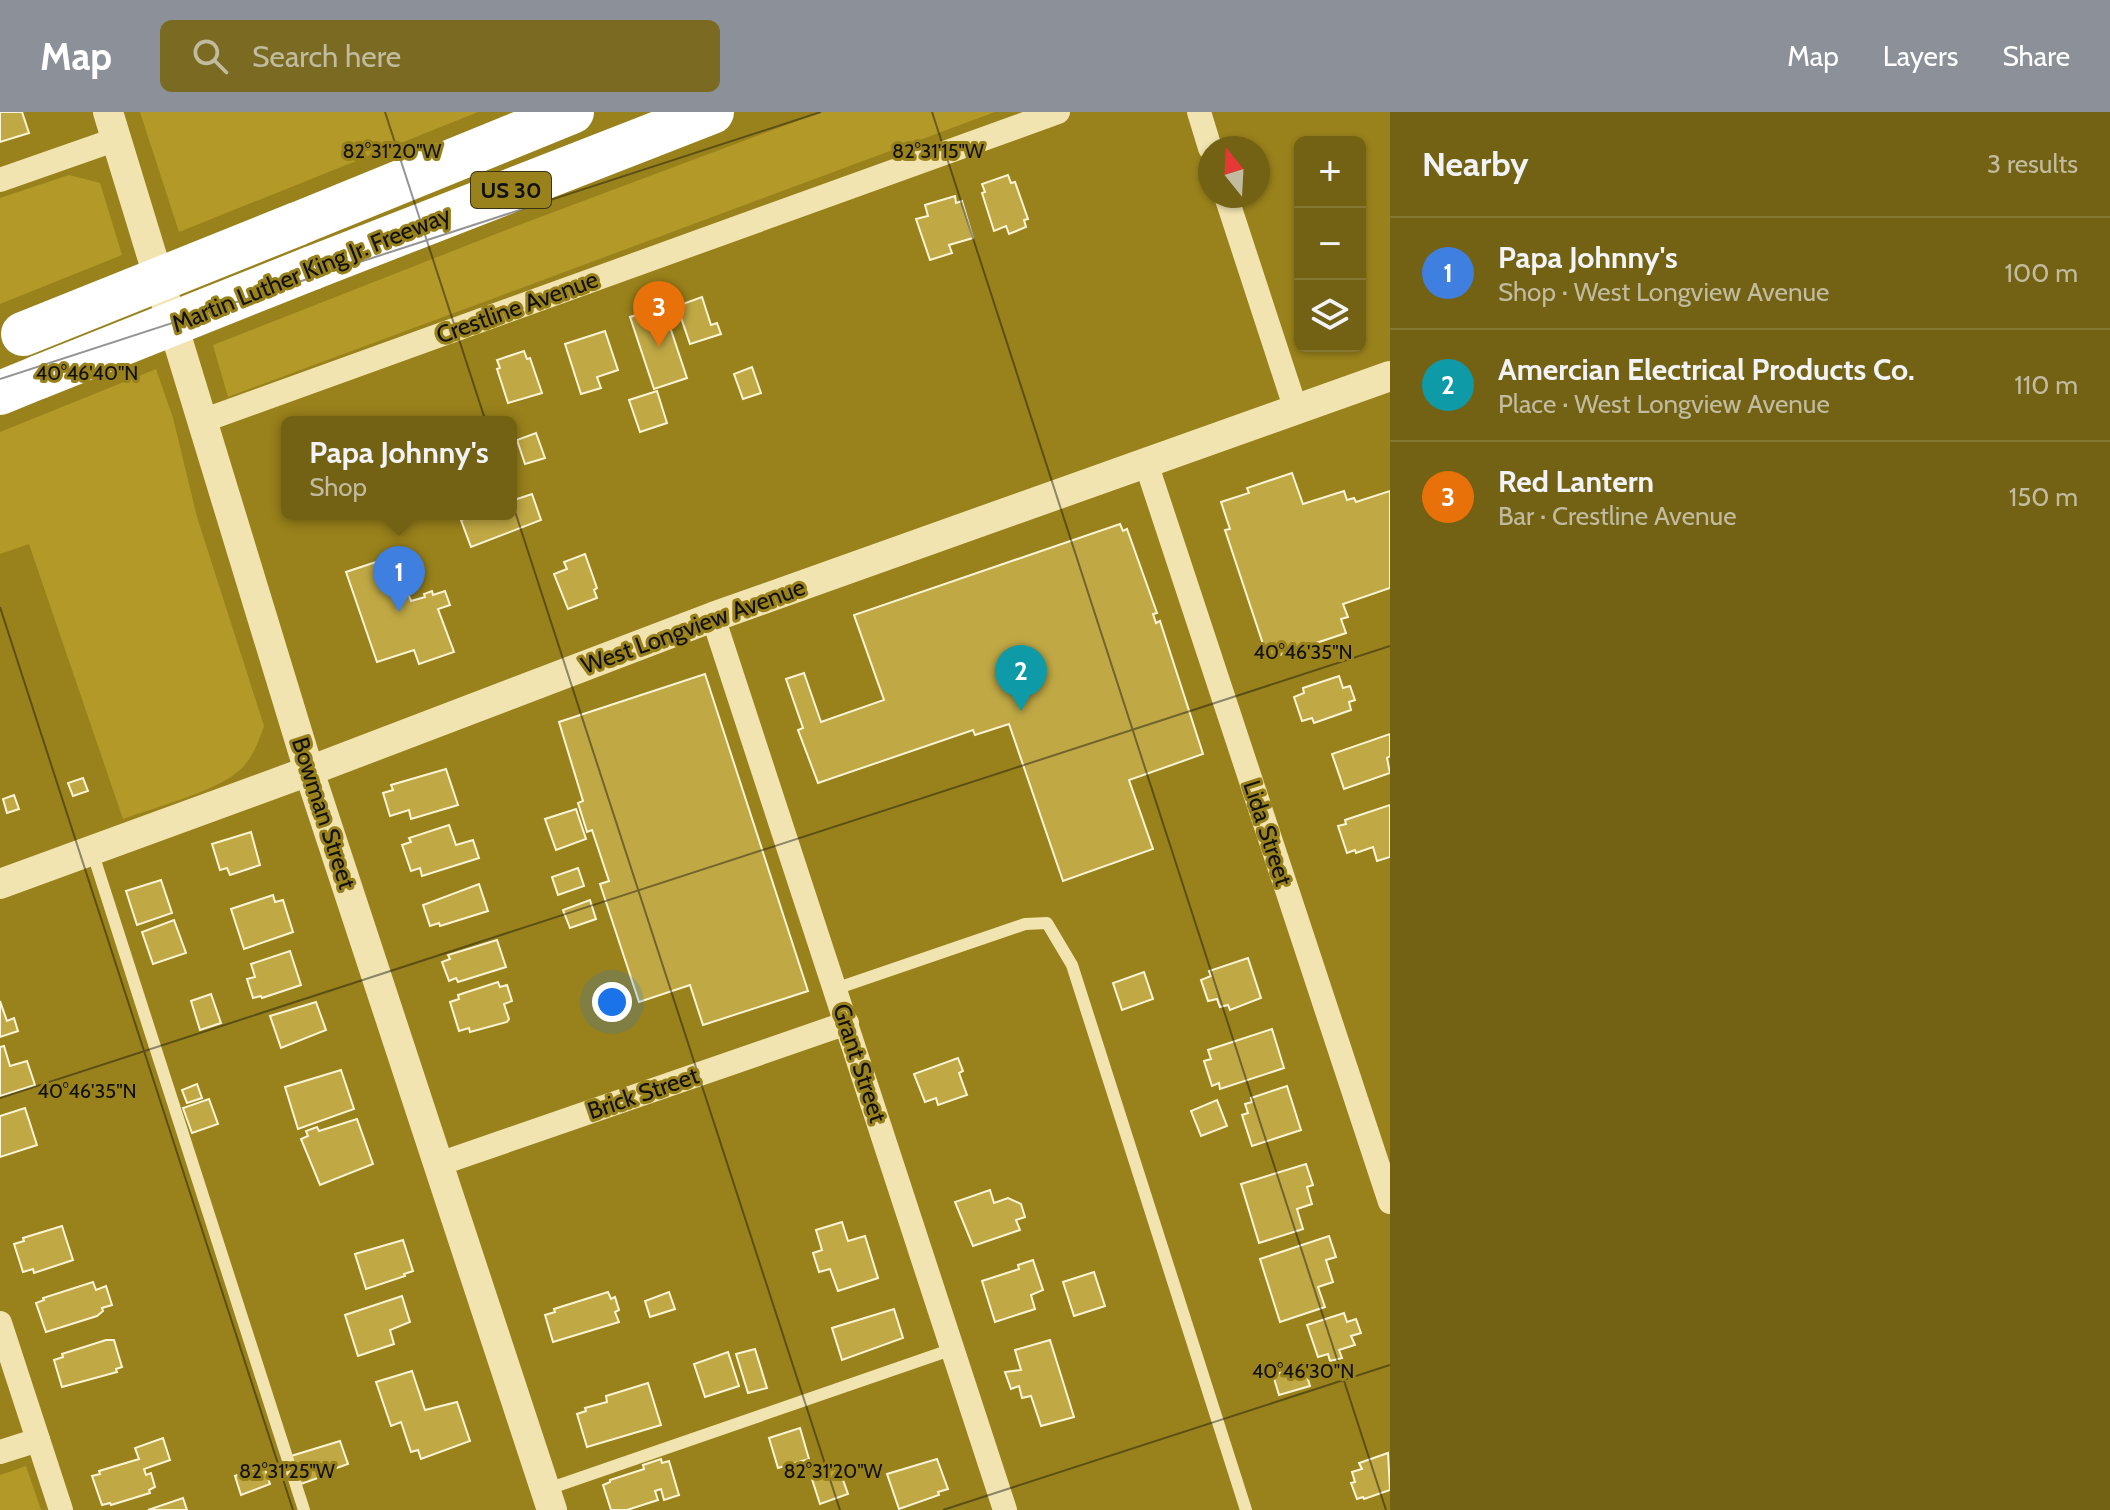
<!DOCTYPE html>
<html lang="en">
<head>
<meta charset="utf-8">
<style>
	:root { --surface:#736214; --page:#7b6b22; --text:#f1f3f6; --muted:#c1bca0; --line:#857634; --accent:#8c9099 }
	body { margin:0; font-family:Cabin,sans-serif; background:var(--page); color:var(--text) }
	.controls { position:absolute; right:24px; top:24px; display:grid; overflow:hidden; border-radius:12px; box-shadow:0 2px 6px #0004 }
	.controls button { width:72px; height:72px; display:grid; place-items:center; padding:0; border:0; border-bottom:2px solid var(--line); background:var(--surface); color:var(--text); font:40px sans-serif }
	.compass { position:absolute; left:1198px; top:24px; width:72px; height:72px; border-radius:50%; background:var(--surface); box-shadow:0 2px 6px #0004; rotate:342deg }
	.you { position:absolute; left:612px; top:890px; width:28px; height:28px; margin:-20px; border:6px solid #fff; border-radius:50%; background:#1a73e8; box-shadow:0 0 0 12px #1a73e833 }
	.badge { display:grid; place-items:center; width:52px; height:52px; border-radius:50%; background:var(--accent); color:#fff; font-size:26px; font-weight:700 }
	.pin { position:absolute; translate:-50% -66px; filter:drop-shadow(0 2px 4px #0008) }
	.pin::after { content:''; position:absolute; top:42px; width:28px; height:24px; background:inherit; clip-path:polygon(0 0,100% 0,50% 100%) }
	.popup { position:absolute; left:281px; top:304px; width:236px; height:104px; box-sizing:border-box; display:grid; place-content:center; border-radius:12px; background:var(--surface); filter:drop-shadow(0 2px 6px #0005); font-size:26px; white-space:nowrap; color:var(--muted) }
	.popup b { font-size:30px; color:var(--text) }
	.popup::after { content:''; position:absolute; left:50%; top:100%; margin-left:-16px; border:16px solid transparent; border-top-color:var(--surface) }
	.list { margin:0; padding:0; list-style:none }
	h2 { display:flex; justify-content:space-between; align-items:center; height:104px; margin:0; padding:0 32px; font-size:34px }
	h2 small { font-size:26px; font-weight:400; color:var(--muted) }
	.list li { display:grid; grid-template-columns:52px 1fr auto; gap:24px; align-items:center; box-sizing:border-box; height:112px; padding:0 32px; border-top:2px solid var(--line) }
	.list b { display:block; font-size:30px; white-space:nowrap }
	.list p { margin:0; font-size:26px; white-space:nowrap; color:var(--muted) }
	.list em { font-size:26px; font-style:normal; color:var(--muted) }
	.icon { flex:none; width:44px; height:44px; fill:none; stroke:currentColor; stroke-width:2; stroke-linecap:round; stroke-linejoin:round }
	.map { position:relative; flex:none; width:1390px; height:1398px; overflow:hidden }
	header { display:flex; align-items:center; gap:48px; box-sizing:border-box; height:112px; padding:0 40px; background:var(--accent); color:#fff }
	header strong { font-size:38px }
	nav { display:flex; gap:44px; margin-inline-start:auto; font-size:28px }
	.search { width:560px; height:72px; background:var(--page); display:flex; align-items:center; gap:20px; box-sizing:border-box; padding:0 28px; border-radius:12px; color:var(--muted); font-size:30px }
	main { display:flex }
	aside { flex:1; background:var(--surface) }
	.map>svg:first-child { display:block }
	.green { fill:#b39928 }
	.building { fill:#c0a844; stroke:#fbf4d7; stroke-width:2 }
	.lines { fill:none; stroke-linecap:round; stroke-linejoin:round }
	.service { stroke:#f1e4b0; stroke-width:12 }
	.minor { stroke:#f1e4b0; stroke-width:24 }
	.tertiary { stroke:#f1e4b0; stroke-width:30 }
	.motorway { stroke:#fff; stroke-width:44 }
	.motorway-bridge { stroke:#fff; stroke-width:44 }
	.ticks { fill:none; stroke:#111; stroke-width:2; stroke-opacity:0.45 }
	.labels { text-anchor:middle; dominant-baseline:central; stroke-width:6; stroke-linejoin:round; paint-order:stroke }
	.shield { fill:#99821b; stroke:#3a3314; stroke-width:2 }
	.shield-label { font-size:22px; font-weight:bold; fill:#111 }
	.street-label { font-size:24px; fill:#111; stroke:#99821b }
	.ticks-label { font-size:20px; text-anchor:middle; fill:#111; stroke:#99821b; stroke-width:6; stroke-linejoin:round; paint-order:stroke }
</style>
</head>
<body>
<header>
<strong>Map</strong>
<div class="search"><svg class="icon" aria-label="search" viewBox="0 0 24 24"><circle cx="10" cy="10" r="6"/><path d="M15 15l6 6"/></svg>Search here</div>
<nav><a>Map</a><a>Layers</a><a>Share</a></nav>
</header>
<main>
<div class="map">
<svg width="1390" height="1398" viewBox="0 0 1390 1398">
	<rect width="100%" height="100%" fill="#99821b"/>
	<!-- green -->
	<g class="green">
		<path d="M140,0H478L179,120Z"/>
		<path d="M821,0H995L228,285L213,233L519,113Z"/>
		<path d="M69,63L100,71L122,143L0,192V86Z"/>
		<path d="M156,257L173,306L197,405L264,614C259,629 252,647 240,658C215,680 155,695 123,707L29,432L0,442V320Z"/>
		<path d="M26,1354L41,1398H0V1363Z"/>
	</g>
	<!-- building -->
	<g class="building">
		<path d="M0,0H22L29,21L0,30Z"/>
		<path d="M1008,63L1011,71L1015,70L1028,107L1024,108L1026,115L1009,122L1006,114L994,119L982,81L985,80L982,72Z"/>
		<path d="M955,84L956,91L962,89L973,126L949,133L952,141L930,148L916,107L928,104L925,93Z"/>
		<path d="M702,185L711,213L717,211L721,222L690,232L677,194Z"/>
		<path d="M663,194L687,266L654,277L630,205Z"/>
		<path d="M605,219L618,258L597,265L601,276L581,282L565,232Z"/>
		<path d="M524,239L527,247L530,246L542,281L508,291L497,257L500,256L497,248Z"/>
		<path d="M752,255L761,281L743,287L734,262Z"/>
		<path d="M657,279L667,311L640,320L629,288Z"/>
		<path d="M536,321L545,346L525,352L517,328Z"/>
		<path d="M1292,361L1303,392L1344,379L1347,388L1354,386L1356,390L1390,379V476L1343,492L1348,505L1341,507L1346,521L1268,547L1225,418L1230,417L1221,390L1249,381L1247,376Z"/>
		<path d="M532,382L541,408L471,435L461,408L477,402H511V389Z"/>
		<path d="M1120,412L1123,419L1127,417L1157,501L1153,502L1156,511L1160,509L1203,642L1129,668L1153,737L1063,769L1009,612L975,623L973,618L818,671L798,618L803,616L786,567L804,561L821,610L884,588L854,503Z"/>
		<path d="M585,442L597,476L594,478L597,486L568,497L554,462L567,457L564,450Z"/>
		<path d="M394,444L411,489L425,485L424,482L432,479L433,483L445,479L450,493L438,497L454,540L419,552L414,538L377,550L346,460Z"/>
		<path d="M705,562L808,879L703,913L690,873L639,890L600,772L609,769L592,718L587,720L578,691L583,689L559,610Z"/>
		<path d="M1339,564L1343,576L1350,574L1355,588L1349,590L1351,598L1314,611L1312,606L1302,609L1294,585L1304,581L1303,576Z"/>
		<path d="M1390,622V644L1387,646L1390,661L1344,677L1332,642Z"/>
		<path d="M446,657L458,693L411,707L409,698L390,704L383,681L393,678L391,673Z"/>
		<path d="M83,666L88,679L73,684L68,671Z"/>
		<path d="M14,683L19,697L7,701L3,687Z"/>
		<path d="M1390,693V745L1377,749L1373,735L1356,741L1355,738L1347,741L1338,714L1346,712L1345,708Z"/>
		<path d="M576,697L586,727L556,738L545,707Z"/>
		<path d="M449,713L456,733L473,728L479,746L422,764L420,756L411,759L402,733L411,730L409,726Z"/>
		<path d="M251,720L260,753L230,763L227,756L220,758L212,732Z"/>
		<path d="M578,756L584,774L558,783L552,765Z"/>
		<path d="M161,768L172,801L137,813L126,779Z"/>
		<path d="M479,772L488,799L440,814L439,811L430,814L423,793Z"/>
		<path d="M273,783L275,790L283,788L293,820L244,837L231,797Z"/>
		<path d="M590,788L596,807L570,816L563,798Z"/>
		<path d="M174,808L186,841L153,852L142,820Z"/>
		<path d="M497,828L506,855L458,870L456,866L449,869L442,850L450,847L448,843Z"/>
		<path d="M290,839L301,873L262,886L261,884L253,886L247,867L255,865L251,852Z"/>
		<path d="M1248,846L1261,886L1230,898L1228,893L1220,895L1217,887L1208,889L1201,868L1211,864L1209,859Z"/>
		<path d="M1144,860L1153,887L1122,898L1113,871Z"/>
		<path d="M498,870L500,875L507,873L512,889L504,892L509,907L507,910L470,920L469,916L459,919L450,890L459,887L458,883Z"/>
		<path d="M211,882L221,911L200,918L191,889Z"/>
		<path d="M0,889L7,909L14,906L18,919L0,925Z"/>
		<path d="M316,890L326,918L281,936L270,904Z"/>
		<path d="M1272,917L1284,956L1220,977L1219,971L1212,974L1204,949L1211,947L1208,938Z"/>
		<path d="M4,934L10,954L27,949L35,973L0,984V935Z"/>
		<path d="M958,946L963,959L959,961L967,983L938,993L936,986L925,990L914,962Z"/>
		<path d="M341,958L354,997L298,1017L285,975Z"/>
		<path d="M197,972L202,986L187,991L182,978Z"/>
		<path d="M1287,974L1301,1018L1252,1034L1242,1003L1248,1001L1245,992L1252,990L1251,986Z"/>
		<path d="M209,987L218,1012L192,1021L183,996Z"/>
		<path d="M1217,988L1227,1014L1201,1024L1191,999Z"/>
		<path d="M25,996L37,1033L0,1045V1004Z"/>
		<path d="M357,1007L373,1052L320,1073L301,1027L308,1024L306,1019L317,1015L319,1019Z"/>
		<path d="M1306,1052L1313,1073L1307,1075L1312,1092L1297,1097L1303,1117L1259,1131L1241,1072Z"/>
		<path d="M990,1078L994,1091L1008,1086L1021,1092L1025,1105L1016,1108L1020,1118L973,1134L955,1090Z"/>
		<path d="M842,1110L848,1129L865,1124L878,1166L838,1179L830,1157L819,1160L813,1141L822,1138L816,1118Z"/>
		<path d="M62,1114L73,1148L34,1161L33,1157L23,1160L14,1132L24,1129L23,1126Z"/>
		<path d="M1329,1124L1336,1145L1326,1148L1333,1170L1318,1175L1325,1195L1280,1210L1260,1147Z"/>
		<path d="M403,1128L413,1159L404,1162L405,1164L366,1177L355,1142Z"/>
		<path d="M1033,1148L1043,1178L1031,1183L1035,1197L995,1210L982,1169L1019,1157L1018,1153Z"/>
		<path d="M1094,1160L1105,1194L1074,1204L1063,1170Z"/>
		<path d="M93,1170L96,1178L106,1174L112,1193L102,1196L103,1199L97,1204L46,1220L36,1191L44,1188L43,1186Z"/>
		<path d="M608,1180L611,1187L615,1185L619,1198L615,1200L619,1210L553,1230L545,1203L555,1200L554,1197Z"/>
		<path d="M669,1180L675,1197L650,1205L645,1189Z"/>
		<path d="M402,1184L410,1210L390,1218L394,1232L358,1244L345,1203Z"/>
		<path d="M894,1197L903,1226L842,1248L832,1216Z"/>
		<path d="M1344,1201L1347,1210L1356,1207L1361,1221L1351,1224L1355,1233L1339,1238L1342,1246L1330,1249L1328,1242L1318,1245L1307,1213Z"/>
		<path d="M106,1228H114L122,1255L116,1257L117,1260L62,1275L54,1248L63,1245L62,1242Z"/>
		<path d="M1050,1228L1074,1305L1041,1314L1031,1284L1022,1286L1019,1274L1011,1277L1005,1260L1021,1258L1015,1238Z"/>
		<path d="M755,1237L767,1276L748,1281L736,1242Z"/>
		<path d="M728,1240L739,1274L705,1285L694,1252Z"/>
		<path d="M1304,1254L1310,1274L1279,1283L1273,1263Z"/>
		<path d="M412,1259L425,1298L457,1290L470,1329L421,1347L418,1338L411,1340L401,1310L391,1314L376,1270Z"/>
		<path d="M648,1271L661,1313L587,1335L577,1302L586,1299L585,1296L607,1290L606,1284Z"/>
		<path d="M800,1316L809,1347L778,1356L769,1326Z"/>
		<path d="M163,1326L170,1348L144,1357L146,1363L151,1361L155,1375L149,1378L150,1381L111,1393L110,1391L102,1393L92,1364L100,1362L99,1359L139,1347L135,1336Z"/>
		<path d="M340,1329L348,1352L331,1358L332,1361L301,1372L291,1344Z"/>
		<path d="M1388,1341L1390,1378L1364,1387L1363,1385L1357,1387L1351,1371L1355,1370L1352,1360L1362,1357L1359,1351Z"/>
		<path d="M661,1347L662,1351L669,1349L679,1383L664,1388L661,1377L655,1379L658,1388L627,1398H611L603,1373L610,1370V1368L644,1357L643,1353Z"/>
		<path d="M937,1347L948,1377L938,1380L939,1383L899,1397L887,1362Z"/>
		<path d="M264,1354L270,1372L241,1383L235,1364Z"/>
		<path d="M838,1354L848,1382L820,1392L811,1364Z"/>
		<path d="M183,1386L187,1398H148Z"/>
	</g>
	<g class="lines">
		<!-- service -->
		<g class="service">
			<path d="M92,739L304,1398"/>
			<path d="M835,877L1025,812L1047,811L1072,853L1246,1398"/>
			<path d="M545,1378L953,1237"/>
		</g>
		<!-- minor -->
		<g class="minor">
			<path d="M1199,0L1210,36"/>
			<path d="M0,68L117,27"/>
			<path d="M1226,84L1296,298"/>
			<path d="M202,309L1058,0"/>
			<path d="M1146,351L1390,1090"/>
			<path d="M713,505L1005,1398"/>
			<path d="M439,1052L847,911"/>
			<path d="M0,1211L61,1398"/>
			<path d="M0,1340L38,1328"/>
		</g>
		<!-- tertiary -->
		<g class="tertiary">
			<path d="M108,0L309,659L552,1398"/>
			<path d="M0,772L309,659L713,505L1390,264"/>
		</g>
		<!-- motorway -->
		<g class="motorway">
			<path d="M297,112L572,0"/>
			<path d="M312,156L712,0"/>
			<path d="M0,281L39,265"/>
		</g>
		<!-- motorway-bridge -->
		<g class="motorway-bridge">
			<path d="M23,222L297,112"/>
			<path d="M39,265L312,156"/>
		</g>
	</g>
	<!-- ticks -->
	<path class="ticks" d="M385,0L840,1398M932,0L1386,1398M0,267L821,0M0,495L293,1398M0,986L1390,534M943,1398L1390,1253"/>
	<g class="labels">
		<!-- shield labels -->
		<rect class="shield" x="471" y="60" width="80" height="36" rx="6"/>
		<g class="shield-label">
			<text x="511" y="78">US 30</text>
		</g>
		<!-- street labels -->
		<g class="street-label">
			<text transform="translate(311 157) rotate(-22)">Martin Luther King Jr. Freeway</text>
			<text transform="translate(517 195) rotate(-20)">Crestline Avenue</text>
			<text transform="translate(693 514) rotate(-20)">West Longview Avenue</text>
			<text transform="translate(324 701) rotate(72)">Bowman Street</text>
			<text transform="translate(1268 721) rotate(72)">Lida Street</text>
			<text transform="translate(860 951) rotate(72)">Grant Street</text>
			<text transform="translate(643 981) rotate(-19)">Brick Street</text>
		</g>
	</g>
	<g class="ticks-label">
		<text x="392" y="46">82°31'20"W</text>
		<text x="938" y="46">82°31'15"W</text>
		<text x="87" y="268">40°46'40"N</text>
		<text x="1303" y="547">40°46'35"N</text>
		<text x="87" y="986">40°46'35"N</text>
		<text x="1303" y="1266">40°46'30"N</text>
		<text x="287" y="1366">82°31'25"W</text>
		<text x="833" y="1366">82°31'20"W</text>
	</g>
</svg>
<div class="controls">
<button>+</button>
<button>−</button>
<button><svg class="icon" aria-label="layers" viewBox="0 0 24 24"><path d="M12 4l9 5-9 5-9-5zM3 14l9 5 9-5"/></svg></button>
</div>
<svg class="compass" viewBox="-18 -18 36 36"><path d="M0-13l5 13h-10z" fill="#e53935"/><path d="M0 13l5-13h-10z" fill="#c1bca0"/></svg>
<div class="you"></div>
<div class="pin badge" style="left:399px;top:500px;background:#3f7fe0">1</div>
<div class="popup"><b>Papa Johnny's</b>Shop</div>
<div class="pin badge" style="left:1021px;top:599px;background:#0f9aa8">2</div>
<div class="pin badge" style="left:659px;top:235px;background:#e8710a">3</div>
</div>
<aside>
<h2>Nearby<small>3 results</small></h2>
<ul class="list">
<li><span class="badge" style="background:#3f7fe0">1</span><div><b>Papa Johnny's</b><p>Shop · West Longview Avenue</p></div><em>100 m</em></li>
<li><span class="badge" style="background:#0f9aa8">2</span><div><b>Amercian Electrical Products Co.</b><p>Place · West Longview Avenue</p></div><em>110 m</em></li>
<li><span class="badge" style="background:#e8710a">3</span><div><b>Red Lantern</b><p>Bar · Crestline Avenue</p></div><em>150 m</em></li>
</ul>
</aside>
</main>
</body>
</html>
